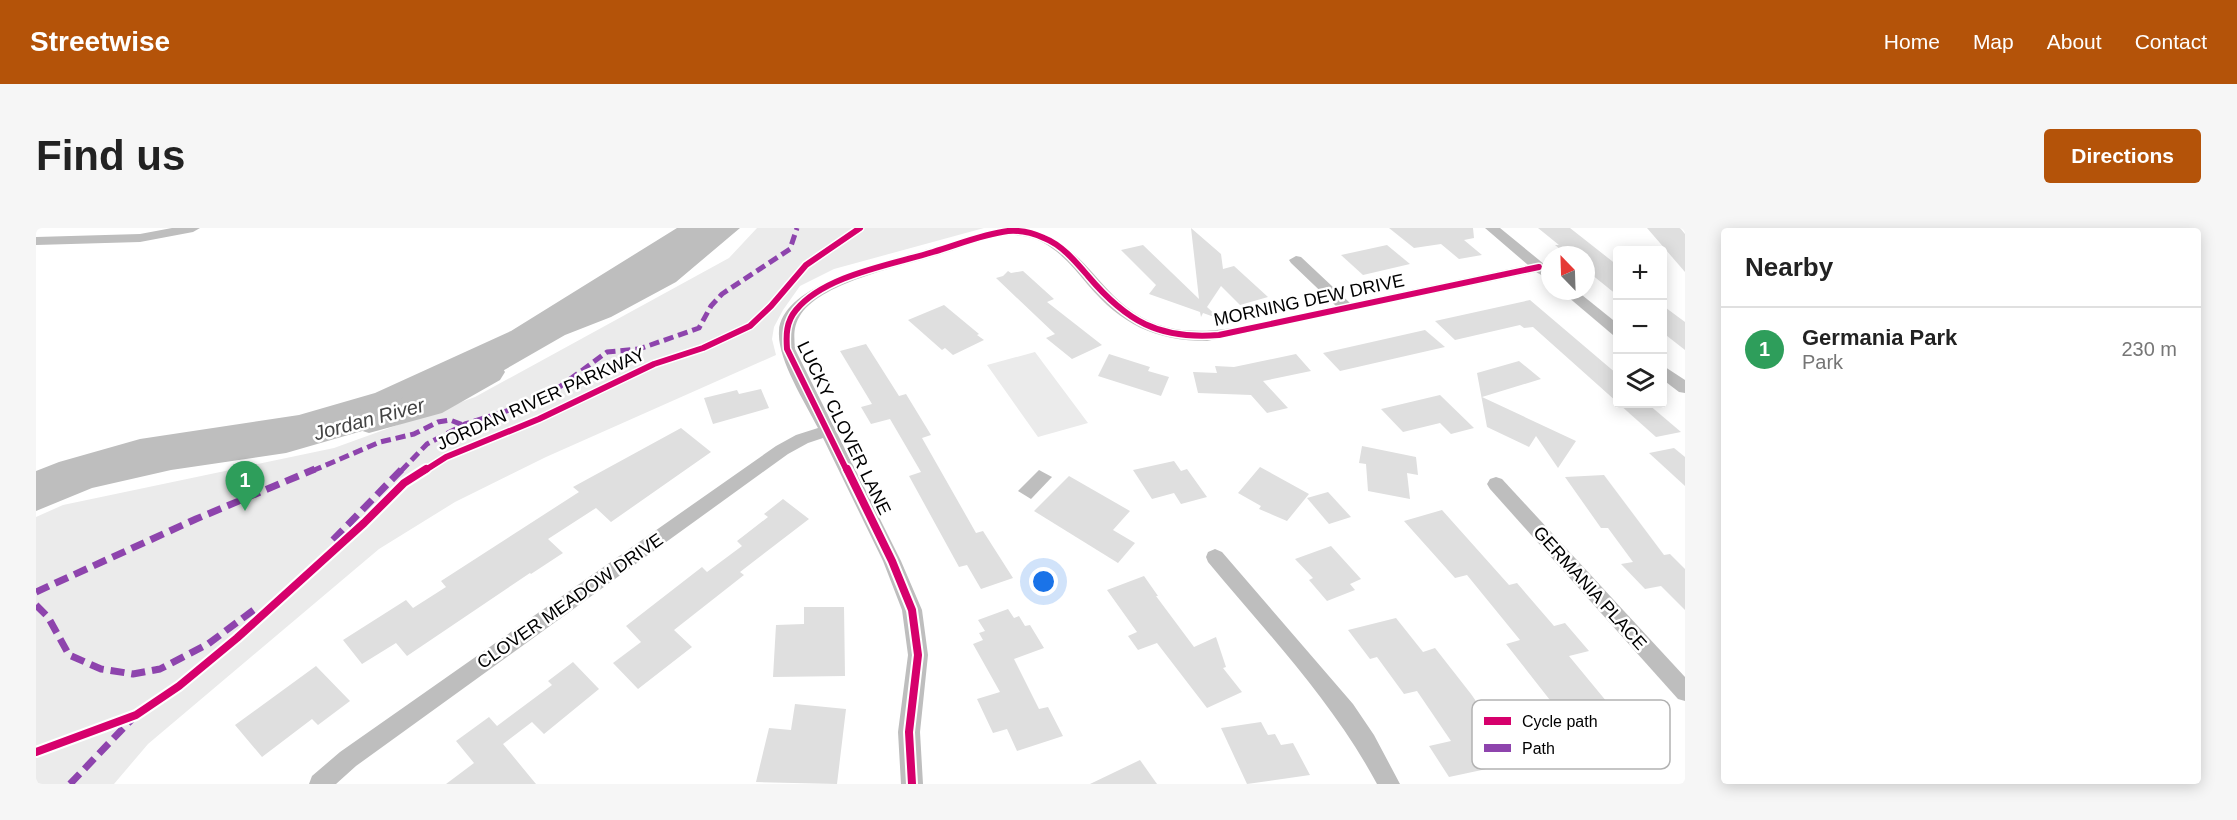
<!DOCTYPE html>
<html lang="en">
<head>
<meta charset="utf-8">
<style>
	:root { --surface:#fff; --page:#f6f6f6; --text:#222; --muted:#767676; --line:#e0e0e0; --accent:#b45309 }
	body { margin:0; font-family:Helvetica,sans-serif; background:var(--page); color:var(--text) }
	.controls { position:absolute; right:18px; top:18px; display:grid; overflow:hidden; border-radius:6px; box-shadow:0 3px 15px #0003 }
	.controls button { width:54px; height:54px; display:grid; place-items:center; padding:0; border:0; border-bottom:2px solid var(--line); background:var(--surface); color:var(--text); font:30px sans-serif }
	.compass { position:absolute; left:1505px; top:18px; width:54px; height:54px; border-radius:50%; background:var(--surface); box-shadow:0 3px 15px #0003; rotate:337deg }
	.you { position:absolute; left:1008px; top:354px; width:21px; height:21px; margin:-15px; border:4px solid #fff; border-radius:50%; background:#1a73e8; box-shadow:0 0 0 9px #1a73e833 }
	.badge { display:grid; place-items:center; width:39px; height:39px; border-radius:50%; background:var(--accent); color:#fff; font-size:20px; font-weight:700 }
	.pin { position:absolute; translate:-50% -50px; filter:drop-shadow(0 2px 3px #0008) }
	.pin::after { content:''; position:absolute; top:32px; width:21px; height:18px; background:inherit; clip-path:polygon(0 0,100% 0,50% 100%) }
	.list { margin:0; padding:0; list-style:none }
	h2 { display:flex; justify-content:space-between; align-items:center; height:78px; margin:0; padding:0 24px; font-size:26px }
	h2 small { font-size:20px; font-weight:400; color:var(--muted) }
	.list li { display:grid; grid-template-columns:39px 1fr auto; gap:18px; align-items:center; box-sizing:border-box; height:84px; padding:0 24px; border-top:2px solid var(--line) }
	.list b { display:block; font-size:22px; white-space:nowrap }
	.list p { margin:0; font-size:20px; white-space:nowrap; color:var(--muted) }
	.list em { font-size:20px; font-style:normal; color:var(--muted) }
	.icon { flex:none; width:33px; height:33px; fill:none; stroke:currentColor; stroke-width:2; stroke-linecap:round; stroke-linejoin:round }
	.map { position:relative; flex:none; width:1649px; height:556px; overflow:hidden; border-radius:6px }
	header { display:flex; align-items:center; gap:36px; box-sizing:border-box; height:84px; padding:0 30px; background:var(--accent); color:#fff }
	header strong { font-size:28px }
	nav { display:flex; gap:33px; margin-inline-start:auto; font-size:21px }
	.intro { display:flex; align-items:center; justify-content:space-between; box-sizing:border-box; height:144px; padding:0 36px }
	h1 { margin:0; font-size:42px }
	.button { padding:15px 27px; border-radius:6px; background:var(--accent); color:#fff; font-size:21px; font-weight:700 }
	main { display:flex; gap:36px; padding:0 36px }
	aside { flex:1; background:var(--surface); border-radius:6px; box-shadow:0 3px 15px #0003 }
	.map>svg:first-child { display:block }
	.green { fill:#ebebeb }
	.water { fill:#bebebe }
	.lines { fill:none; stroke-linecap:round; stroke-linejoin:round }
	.river { fill:#bebebe; fill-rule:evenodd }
	.building { fill:#dfdfdf }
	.street { fill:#bebebe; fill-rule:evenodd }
	.quiet-far1 { stroke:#8e44ad; stroke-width:5; stroke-dasharray:10 5; stroke-linecap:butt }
	.quiet { stroke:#8e44ad; stroke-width:7; stroke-dasharray:14 7; stroke-linecap:butt }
	.cycleway-far1-casing { stroke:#fff; stroke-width:9 }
	.cycleway-casing { stroke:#fff; stroke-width:12 }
	.cycleway-far1 { stroke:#d6006c; stroke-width:6 }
	.cycleway { stroke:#d6006c; stroke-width:8 }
	.labels { text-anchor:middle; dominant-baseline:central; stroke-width:5; stroke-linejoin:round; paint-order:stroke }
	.street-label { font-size:18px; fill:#000; stroke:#fff }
	.water-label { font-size:20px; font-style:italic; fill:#434343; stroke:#fff }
	.key { fill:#fff; stroke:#b2b2b2; stroke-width:1.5 }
	.key-label { font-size:16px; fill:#000 }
</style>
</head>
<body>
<header>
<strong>Streetwise</strong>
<nav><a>Home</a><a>Map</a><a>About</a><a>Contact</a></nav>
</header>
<div class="intro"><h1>Find us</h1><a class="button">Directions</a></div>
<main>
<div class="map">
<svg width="1649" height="556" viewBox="0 0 1649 556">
	<rect width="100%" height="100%" fill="#fff"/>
	<!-- green -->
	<g class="green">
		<path d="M721,0H948L798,41L764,58L747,82L738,99L736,111L740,127L510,229L419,274L343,321L112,516L78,556H0V289L27,277L298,220L439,169L693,30Z"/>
		<path d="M999,124L1052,195L1002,209L951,137Z"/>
	</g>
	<!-- water -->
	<g class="water">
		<path d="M641,0H704L640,54L575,89L529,107L456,149L333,201L250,225L135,242L56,260L0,283V243L23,234L104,211L263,187L339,165L475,103Z"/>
		<path d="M1003,242L1016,249L995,271L982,263Z"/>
	</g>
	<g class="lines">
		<!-- river -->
		<path class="river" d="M451,132L464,136L469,144L464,152L406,185L333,205L320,201L314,192L320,183L381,166L438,136Z"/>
	</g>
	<!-- building -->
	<g class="building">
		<path d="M1155,0L1185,26L1187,41L1198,38L1232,69L1204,77L1185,58L1171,79L1184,91L1167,85L1165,89L1164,84L1113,66L1120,57L1085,22L1107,17L1163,71Z"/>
		<path d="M1353,0H1437L1438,10L1428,12L1446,27L1423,31L1405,16L1378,20Z"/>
		<path d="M1502,0H1534L1581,37V67L1550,42V27H1531L1519,17H1523Z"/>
		<path d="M1611,0H1644L1649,6V44Z"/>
		<path d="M1351,17L1374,36L1327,47L1305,27Z"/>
		<path d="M972,43L975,45L987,43L1018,71L1011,74L1066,117L1036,131L1010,110L1019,106L960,50L967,48Z"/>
		<path d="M1494,72L1581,146V174L1497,99L1488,100L1484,97L1419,112L1399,93Z"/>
		<path d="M908,77L943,106L941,107L948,112L917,127L909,120L906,122L872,92Z"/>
		<path d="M1626,77L1649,94V122L1626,104Z"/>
		<path d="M1389,102L1409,119L1304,143L1287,125Z"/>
		<path d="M830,116L863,168L870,166L895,207L886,210L940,305L947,303L977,350L945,361L931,337L923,339L873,248L885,244L854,191L835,196L825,179L836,176L804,123Z"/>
		<path d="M1073,126L1114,139L1112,143L1133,149L1125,168L1062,148Z"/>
		<path d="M1260,126L1275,143L1227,153L1252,180L1231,185L1215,167L1162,165L1157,144L1181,145L1179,138L1198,139Z"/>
		<path d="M1483,133L1505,151L1446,169L1540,213L1522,240L1500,208L1493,219L1451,199L1441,145Z"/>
		<path d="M725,161L733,180L677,196L668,170L701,162L703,166Z"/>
		<path d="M1404,167L1438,200L1415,206L1404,195L1367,204L1345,181Z"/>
		<path d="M1583,176H1612L1645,204L1620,209Z"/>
		<path d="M645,200L675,224L575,294L560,280L512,311L527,325L495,346L494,345L371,428L360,415L326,436L307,412L370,372L377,380L410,359L405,353L543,264L537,259Z"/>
		<path d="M1326,218L1380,229L1382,247L1371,245L1374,271L1332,263L1330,236L1323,235Z"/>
		<path d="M1638,220L1649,229V258L1613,225Z"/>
		<path d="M1138,233L1145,243L1151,241L1171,269L1145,276L1138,265L1116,271L1097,242Z"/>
		<path d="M1224,239L1273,266L1251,293L1223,281L1225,278L1202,265Z"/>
		<path d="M1568,247L1628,327L1634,326L1649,341V382L1625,358L1609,361L1585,336L1597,334L1572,300H1565L1529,249Z"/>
		<path d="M1033,248L1094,283L1077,302L1099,315L1082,335L998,283Z"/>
		<path d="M1292,264L1315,289L1293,296L1271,270Z"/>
		<path d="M747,271L773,291L704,344L708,347L638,402L656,419L602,461L577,435L605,414L590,398L666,339L671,344L706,318L701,313L732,289L728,286Z"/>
		<path d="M1406,282L1473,357L1481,355L1518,398L1529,395L1553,423L1533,428L1585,491L1600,487L1626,517L1565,533L1555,519L1542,522L1512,483L1521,481L1470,416L1484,412L1431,347L1419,350L1368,293Z"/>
		<path d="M1295,318L1325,351L1314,356L1319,362L1291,373L1273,352L1277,350L1259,331Z"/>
		<path d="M1108,348L1122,368H1120L1158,419L1180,409L1190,439L1187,440L1206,464L1171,480L1121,415L1102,422L1092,408L1101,404L1071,362Z"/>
		<path d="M768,379H808L809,448L737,449L740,397L768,396Z"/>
		<path d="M972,381L978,390L983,388L989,398L994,397L1008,420L978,431L1003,481L1012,479L1027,508L981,523L971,501L957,505L941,471L964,464L937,416L947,412L943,405L949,403L942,392Z"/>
		<path d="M1360,390L1387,424L1399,420L1435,466L1456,496L1447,497L1474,536L1413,549L1393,518L1415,513L1381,463L1368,466L1341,429L1334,431L1312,402Z"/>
		<path d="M537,434L563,461L508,506L496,494L467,516L500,556H410L438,535L420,513L453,489L461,498L516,457L512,453Z"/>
		<path d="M280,438L314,473L282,497L276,491L226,529L199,497Z"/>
		<path d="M759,476L810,481L801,556L720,554L733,500L755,502Z"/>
		<path d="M1225,494L1232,507L1239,506L1245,517L1257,515L1274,547L1211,556L1185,500Z"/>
		<path d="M1104,532L1121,556H1054Z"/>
	</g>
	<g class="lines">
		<!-- street -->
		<g class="street">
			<path d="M136,0H164L157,4L104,14L0,17V9L104,6Z"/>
			<path d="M969,0C1055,0 1057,80 1130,99C1178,112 1250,88 1300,78L1255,35L1253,32L1260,28L1265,29L1314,75L1492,37L1449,0H1464L1514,41V52L1500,44L1171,113C1119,113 1085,96 1052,57C1039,41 1025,24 1006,14C997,9 985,7 975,7C952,7 927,20 905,26C867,38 788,53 765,86C757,98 758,108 759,121L865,333L886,382L892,427L884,504L887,556H865L862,504L872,427L866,382L847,333L787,210L772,215L752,226L320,538L300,556H273L276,548L304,524L740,218L760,207L782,200C769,174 741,131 743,103C746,55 852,33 889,22C915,15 941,5 969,0Z"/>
			<path d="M1525,63H1541L1582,96V109L1577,107Z"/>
			<path d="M1626,137L1649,152V165L1643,164L1626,151Z"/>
			<path d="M1460,249L1466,251L1649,449V473L1642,471L1454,261L1451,256L1454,251Z"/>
			<path d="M1179,321L1186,324L1317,476L1338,507L1364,556H1341C1297,474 1232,406 1172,334L1170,329L1172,324Z"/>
		</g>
		<!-- quiet-far1 -->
		<g class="quiet-far1">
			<path d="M276,243L344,214L378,206L402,194L414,192L427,197"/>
			<path d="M365,243L391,216L429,196L496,175L518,163L571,124L603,121L663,100L675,78L686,66L754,21L761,0"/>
		</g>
		<!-- quiet -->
		<g class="quiet">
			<path d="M297,312L366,241"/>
			<path d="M0,364L160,291L279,241"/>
			<path d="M0,377L12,389L33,427L65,441L97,446L124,441L172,416L223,378"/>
			<path d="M34,556L96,491"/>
		</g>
		<defs>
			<g id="cycleway-far1">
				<path d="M388,243L410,229L503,191L618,136L667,120L714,98L735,78L770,37L824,0"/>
				<path d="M811,243L751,121C750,107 750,94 760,82C789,47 855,37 897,24C921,17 947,6 972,3C984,2 997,5 1008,10C1026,17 1040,34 1052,48C1090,93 1123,112 1183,107L1503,39"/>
			</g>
			<g id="cycleway">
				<path d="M811,241L856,333L876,382L882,427L873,504L876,556"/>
				<path d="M0,524L100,487L143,458L201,410L328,295L368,255L390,241"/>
			</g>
		</defs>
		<!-- cycleway-far1 casing -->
		<use href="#cycleway-far1" class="cycleway-far1-casing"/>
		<!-- cycleway casing -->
		<use href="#cycleway" class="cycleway-casing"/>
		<!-- cycleway-far1 -->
		<use href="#cycleway-far1" class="cycleway-far1"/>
		<!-- cycleway -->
		<use href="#cycleway" class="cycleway"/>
	</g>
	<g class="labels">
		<!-- street labels -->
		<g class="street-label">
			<text transform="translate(1273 72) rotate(-12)">MORNING DEW DRIVE</text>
			<text transform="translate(505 171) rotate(-24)">JORDAN RIVER PARKWAY</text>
			<text transform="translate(808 200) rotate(64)">LUCKY CLOVER LANE</text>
			<text transform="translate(1554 360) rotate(48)">GERMANIA PLACE</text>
			<text transform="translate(534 373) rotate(-35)">CLOVER MEADOW DRIVE</text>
		</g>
		<!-- water labels -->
		<g class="water-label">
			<text transform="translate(333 191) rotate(-15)">Jordan River</text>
		</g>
	</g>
	<!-- legend -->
	<rect x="1436" y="472" width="198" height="69" rx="9" class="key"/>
	<rect x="1448" y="489" width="27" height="8" fill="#d6006c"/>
	<rect x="1448" y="516" width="27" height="8" fill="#8e44ad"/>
	<g class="key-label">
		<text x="1486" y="499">Cycle path</text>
		<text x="1486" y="526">Path</text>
	</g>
</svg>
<div class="controls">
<button>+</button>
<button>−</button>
<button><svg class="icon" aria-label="layers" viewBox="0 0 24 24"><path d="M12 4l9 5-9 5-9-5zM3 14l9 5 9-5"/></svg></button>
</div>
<svg class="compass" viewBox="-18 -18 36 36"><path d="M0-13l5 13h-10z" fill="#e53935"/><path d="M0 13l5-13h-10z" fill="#767676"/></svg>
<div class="you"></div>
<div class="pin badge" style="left:209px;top:283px;background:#2e9e5b">1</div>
</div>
<aside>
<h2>Nearby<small></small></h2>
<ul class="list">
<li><span class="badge" style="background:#2e9e5b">1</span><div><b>Germania Park</b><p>Park</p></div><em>230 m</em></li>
</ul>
</aside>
</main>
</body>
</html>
